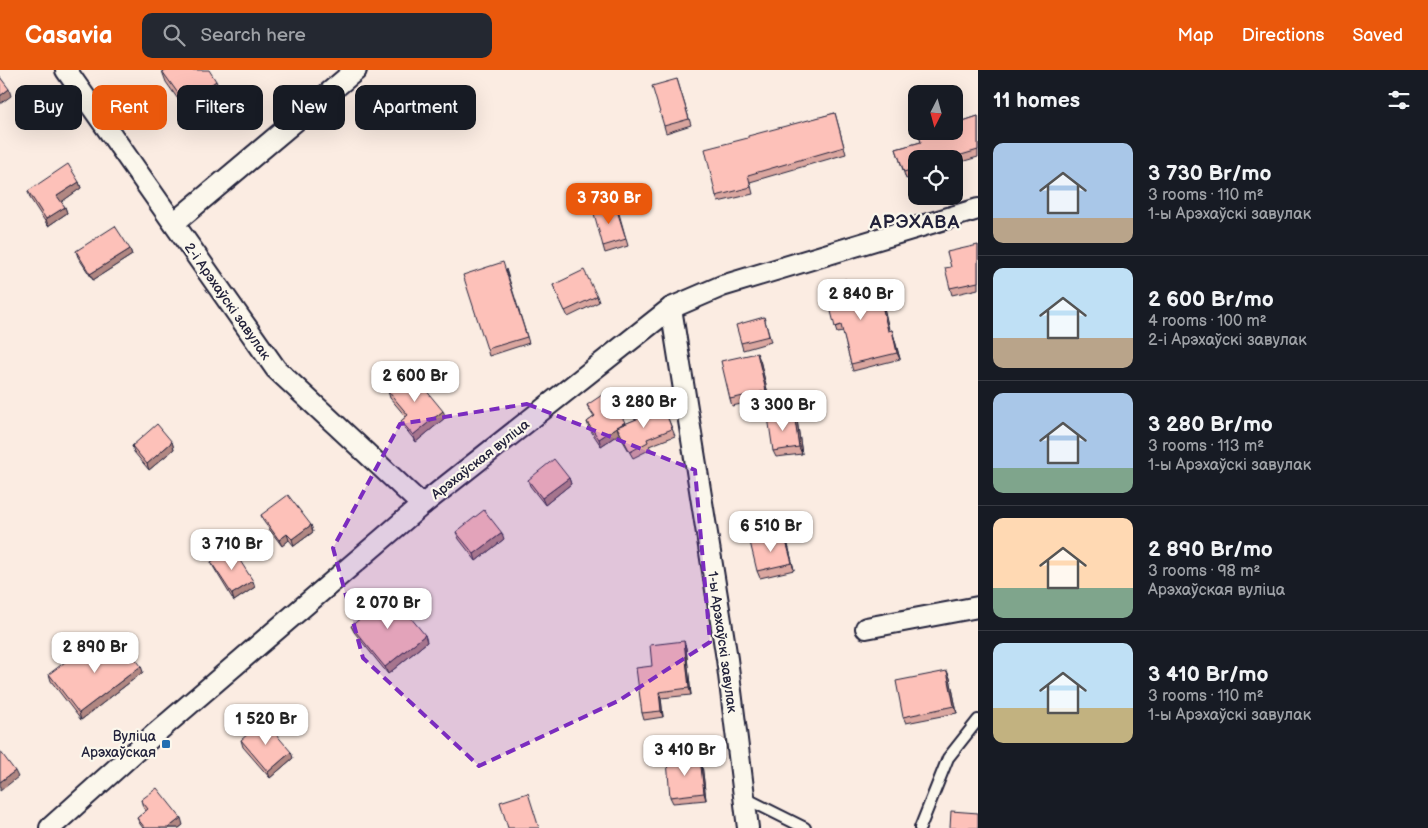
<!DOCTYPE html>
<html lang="en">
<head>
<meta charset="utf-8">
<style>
  body { margin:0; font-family:"Balsamiq Sans",sans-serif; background:#242831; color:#f1f3f6; height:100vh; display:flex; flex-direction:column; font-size:19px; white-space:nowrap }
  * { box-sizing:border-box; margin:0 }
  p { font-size:16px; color:#9ea1a6 }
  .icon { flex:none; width:28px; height:28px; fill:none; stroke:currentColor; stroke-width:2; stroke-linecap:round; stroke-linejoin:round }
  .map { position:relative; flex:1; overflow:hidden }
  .side { display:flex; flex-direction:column; background:#171b24; width:450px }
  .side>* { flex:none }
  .guide { position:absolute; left:15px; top:15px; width:475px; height:45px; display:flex; gap:10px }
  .needle { width:32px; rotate:186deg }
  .fabs { position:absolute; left:908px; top:15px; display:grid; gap:10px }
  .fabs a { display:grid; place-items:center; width:55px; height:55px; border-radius:10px; background:#171b24; box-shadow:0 5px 20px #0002; font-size:25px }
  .price { position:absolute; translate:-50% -42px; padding:0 11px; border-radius:10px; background:#fff; color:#222; font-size:16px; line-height:32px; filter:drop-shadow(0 1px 2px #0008) }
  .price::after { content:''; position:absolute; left:50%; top:30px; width:15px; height:11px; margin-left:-8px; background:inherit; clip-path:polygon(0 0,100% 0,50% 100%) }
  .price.active { background:#ea580c; color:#fff }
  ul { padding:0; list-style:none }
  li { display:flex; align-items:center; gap:15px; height:125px; padding:0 15px }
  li+li { border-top:1px solid #363941 }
  li span { display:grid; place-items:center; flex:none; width:140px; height:100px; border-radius:10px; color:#555 }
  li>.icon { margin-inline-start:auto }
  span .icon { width:60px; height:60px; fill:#fffc; stroke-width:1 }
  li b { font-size:21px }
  h2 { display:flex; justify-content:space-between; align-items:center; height:60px; padding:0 15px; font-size:21px }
  .tag { padding:0 18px; border-radius:10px; background:#171b24; box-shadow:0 5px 20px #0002; font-size:18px; line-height:45px }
  .tag.active { background:#ea580c; color:#fff }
  header { display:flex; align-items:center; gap:30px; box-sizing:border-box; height:70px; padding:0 25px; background:#ea580c; color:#fff }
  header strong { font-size:24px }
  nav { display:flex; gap:28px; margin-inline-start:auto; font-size:18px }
  .search { width:350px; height:45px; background:#242831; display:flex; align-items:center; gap:12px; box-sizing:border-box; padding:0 18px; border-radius:10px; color:#9ea1a6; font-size:19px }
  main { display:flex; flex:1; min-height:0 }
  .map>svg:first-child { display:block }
</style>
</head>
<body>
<header>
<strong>Casavia</strong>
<div class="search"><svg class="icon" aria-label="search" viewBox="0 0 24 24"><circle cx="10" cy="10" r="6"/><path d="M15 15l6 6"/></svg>Search here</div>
<nav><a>Map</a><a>Directions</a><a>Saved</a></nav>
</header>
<main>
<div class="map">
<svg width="978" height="758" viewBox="0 0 978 758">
  <rect width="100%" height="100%" fill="#fbece2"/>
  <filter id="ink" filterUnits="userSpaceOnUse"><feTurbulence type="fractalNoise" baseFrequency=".02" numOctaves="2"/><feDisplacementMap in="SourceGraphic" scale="10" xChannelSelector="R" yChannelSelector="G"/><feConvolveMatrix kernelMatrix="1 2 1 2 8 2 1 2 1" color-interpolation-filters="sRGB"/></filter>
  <g filter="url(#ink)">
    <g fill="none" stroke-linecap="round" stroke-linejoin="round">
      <g stroke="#22223b" stroke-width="14">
        <g id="service">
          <path d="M745 728 805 758"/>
          <path d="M920 758 948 688 978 650"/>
        </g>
      </g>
      <g stroke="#22223b" stroke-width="24">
        <g id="minor">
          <path d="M66 0 276 299 422 435"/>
          <path d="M174 153 356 0"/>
          <path d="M671 238 727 589 748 758"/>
          <path d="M866 558 978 537"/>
          <path d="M50 758 156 663 422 435 671 238 722 216 978 139"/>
        </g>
      </g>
      <use href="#service" stroke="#fbf7ec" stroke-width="10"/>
      <use href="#minor" stroke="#fbf7ec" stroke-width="20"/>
    </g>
    <g fill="#daa69f" stroke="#22223b">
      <path d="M162 1 221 22 189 45 166 12Z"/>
      <path d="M677 9 691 55 666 63 664 56Z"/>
      <path d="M835 43 846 84 750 112 753 124 718 132 716 126 748 68Z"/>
      <path d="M978 46V87L954 94V89H916V106L906 109 896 79 921 72 918 62 954 61V54Z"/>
      <path d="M79 112 81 118 61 132 65 137 67 143 48 156 30 128 28 121Z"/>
      <path d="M618 140 628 176 605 183 603 176Z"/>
      <path d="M978 175V219L952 225 950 218Z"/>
      <path d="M130 179 132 185 93 210 78 187 76 181Z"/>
      <path d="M506 199 529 273 489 286 487 279Z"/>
      <path d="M553 215 597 226 599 232 568 247Z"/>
      <path d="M848 216 849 220H880L889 261 892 260 900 289 853 301 851 294 843 262 837 263 835 257Z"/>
      <path d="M764 247 771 272 743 280 741 273Z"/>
      <path d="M760 290 769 328 732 336 730 329Z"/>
      <path d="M388 321 446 347 416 372 404 357 401 351 406 347 390 328Z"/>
      <path d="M587 335 625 352V354L664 338 675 366 649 376 651 379 633 388 619 364 601 376 589 358 587 352 594 347 590 341Z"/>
      <path d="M794 344 797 350 802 384 776 387 773 381Z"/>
      <path d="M172 372 174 379 149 400 134 382 132 376Z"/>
      <path d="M569 408 571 414 545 435 530 416 528 410Z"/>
      <path d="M261 445 311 455 313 462 294 476 289 470 282 476 264 452Z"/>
      <path d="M456 462 504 469 476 491 459 469Z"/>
      <path d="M787 471 794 500 760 508 757 501Z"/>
      <path d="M211 492 255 517 234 531 214 498Z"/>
      <path d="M351 556 425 565 427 572 388 604 354 562Z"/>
      <path d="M684 571 686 578 691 625 661 628 663 647 644 650 642 643 652 596Z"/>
      <path d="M85 593 143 602 81 650 51 611 49 604Z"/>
      <path d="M947 601 950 608 957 643 906 653 903 647Z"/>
      <path d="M241 670 293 688 270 708 243 677Z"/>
      <path d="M702 694 706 730 673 733 670 727Z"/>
      <path d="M141 730 183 755 179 758H143L140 754 137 748 146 741 143 737Z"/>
    </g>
    <g fill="#b18782" stroke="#22223b">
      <path d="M216 11 221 22 189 45 185 33Z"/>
      <path d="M9 19 11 26 0 34V26Z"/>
      <path d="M79 112 81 118 60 133 57 126Z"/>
      <path d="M65 137 67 143 48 156 46 149Z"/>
      <path d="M130 179 132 185 93 210 90 204Z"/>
      <path d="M877 214 880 220 891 268 888 261Z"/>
      <path d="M892 260 894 267 900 289 897 283Z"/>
      <path d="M757 283 760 290 769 328 766 321Z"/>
      <path d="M443 341 446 347 416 372 413 365Z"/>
      <path d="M794 344 797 350 802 384 799 377Z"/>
      <path d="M625 352 627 358 617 357 619 364 601 376 599 369Z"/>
      <path d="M172 372 174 379 149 400 147 394Z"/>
      <path d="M569 408 571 414 545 435 542 428Z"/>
      <path d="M311 455 313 462 294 476 292 469Z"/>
      <path d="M502 463 504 469 476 491 474 484Z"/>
      <path d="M287 464 289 470 282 476 279 470Z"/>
      <path d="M784 464 787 471 794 500 792 493Z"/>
      <path d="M253 511 255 517 234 531 232 524Z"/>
      <path d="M425 565 427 572 388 604 385 597Z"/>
      <path d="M684 571 686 578 691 625 689 618Z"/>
      <path d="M141 596 143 602 81 650 79 643Z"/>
      <path d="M947 601 950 608 957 643 954 636Z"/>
      <path d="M659 622 661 628 663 647 661 641Z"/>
      <path d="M291 682 293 688 270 708 268 702Z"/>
      <path d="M700 688 702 694 706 730 704 723Z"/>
      <path d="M15 701 18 707 0 721V712Z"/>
      <path d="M181 748 183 755 179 758H168Z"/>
    </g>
    <g fill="#fdc1b9" stroke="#22223b">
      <path d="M162 0H209L216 11 185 33 162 1Z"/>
      <path d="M0 7 9 19 0 26Z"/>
      <path d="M677 9 689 49 664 56 652 16Z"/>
      <path d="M835 43 844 77 748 105 751 117 716 126 705 79 748 68V66Z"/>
      <path d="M978 46V80L948 89H916V98L904 102 896 79 921 72 918 62 954 61V54Z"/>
      <path d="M68 94 79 112 57 126 65 137 46 149 28 121Z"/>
      <path d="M615 134 626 169 603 176 593 140Z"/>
      <path d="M115 156 130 179 90 204 76 181Z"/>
      <path d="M978 175V212L950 218 945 198 951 197 947 182Z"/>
      <path d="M503 192 527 267 487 279 463 205Z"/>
      <path d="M584 200 597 226 565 241 553 215Z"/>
      <path d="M846 209 848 220 877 214 888 261 892 260 897 283 851 294 841 255 835 257 824 214Z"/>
      <path d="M764 247 769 266 741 273 736 255Z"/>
      <path d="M757 283 766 321 730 329 721 291Z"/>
      <path d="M411 302 443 341 413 365 401 351 408 345 388 321Z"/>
      <path d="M605 323 625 352 599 369 587 352 595 346 587 335Z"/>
      <path d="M664 338 672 359 647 369 648 372 630 382 617 357Z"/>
      <path d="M794 344 799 377 773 381 768 347Z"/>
      <path d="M157 354 172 372 147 394 132 376Z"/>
      <path d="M554 389 569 408 542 428 528 410Z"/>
      <path d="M288 425 311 455 292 469 287 464 279 470 261 445Z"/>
      <path d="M484 440 502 463 474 484 456 462Z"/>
      <path d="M784 464 792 493 757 501 750 472Z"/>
      <path d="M232 478 253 511 232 524 211 492Z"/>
      <path d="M391 524 425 565 385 597 351 556Z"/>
      <path d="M119 567 141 596 79 643 49 604 77 583 85 593Z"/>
      <path d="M684 571 689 618 659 622 661 641 642 643 636 598 652 596 650 575Z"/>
      <path d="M947 601 954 636 903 647 896 611Z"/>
      <path d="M264 650 291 682 268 702 241 670Z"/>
      <path d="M0 681 15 701 0 712Z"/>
      <path d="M700 688 704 723 670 727 667 691Z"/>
      <path d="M157 718 181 748 168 758H145L137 748 148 739 141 730Z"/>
      <path d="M528 723 539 758H508L500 732Z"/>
      <path d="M951 741 978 743V758H950Z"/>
    </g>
  </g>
  <path fill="#7b2cbf" fill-opacity="0.2" stroke="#7b2cbf" stroke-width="4" stroke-dasharray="10 6" stroke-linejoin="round" d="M527 334 695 400 710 572 618 631 479 696 363 588 333 478 400 354Z"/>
  <rect fill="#1f6fb2" stroke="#fbf7ec" stroke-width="2" x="161" y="669" width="10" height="10" rx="2.5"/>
  <g text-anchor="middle" stroke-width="4.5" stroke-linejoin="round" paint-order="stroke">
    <g font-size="14" fill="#22223b" stroke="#fbf7ec">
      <text transform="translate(228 231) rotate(55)" y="5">2-і Арэхаўскі завулак</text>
      <text transform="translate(480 389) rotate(-38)" y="5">Арэхаўская вуліца</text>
      <text transform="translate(723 572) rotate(82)" y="5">1-ы Арэхаўскі завулак</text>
    </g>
    <g font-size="14" fill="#22223b" stroke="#fbf7ec" text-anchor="end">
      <text x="156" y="671">Вуліца<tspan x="156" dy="16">Арэхаўская</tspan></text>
    </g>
    <g font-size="19" font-weight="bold" letter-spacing="1" fill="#22223b" stroke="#fbf7ec">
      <text x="915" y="158">АРЭХАВА</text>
    </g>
  </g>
</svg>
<div class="fabs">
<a><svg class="needle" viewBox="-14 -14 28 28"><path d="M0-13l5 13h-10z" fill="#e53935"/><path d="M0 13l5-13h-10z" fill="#9ea1a6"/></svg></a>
<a><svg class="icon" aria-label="locate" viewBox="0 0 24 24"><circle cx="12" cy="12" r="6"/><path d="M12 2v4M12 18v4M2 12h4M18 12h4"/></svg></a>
</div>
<b class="price active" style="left:609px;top:155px">3 730 Br</b>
<b class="price" style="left:861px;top:251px">2 840 Br</b>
<b class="price" style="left:415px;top:333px">2 600 Br</b>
<b class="price" style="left:644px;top:359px">3 280 Br</b>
<b class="price" style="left:783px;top:362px">3 300 Br</b>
<b class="price" style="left:771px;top:483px">6 510 Br</b>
<b class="price" style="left:232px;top:501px">3 710 Br</b>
<b class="price" style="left:388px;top:560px">2 070 Br</b>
<b class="price" style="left:95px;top:604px">2 890 Br</b>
<b class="price" style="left:266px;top:676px">1 520 Br</b>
<b class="price" style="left:685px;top:707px">3 410 Br</b>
<div class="guide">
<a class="tag">Buy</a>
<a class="tag active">Rent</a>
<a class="tag">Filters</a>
<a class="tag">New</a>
<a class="tag">Apartment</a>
</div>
</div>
<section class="side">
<h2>11 homes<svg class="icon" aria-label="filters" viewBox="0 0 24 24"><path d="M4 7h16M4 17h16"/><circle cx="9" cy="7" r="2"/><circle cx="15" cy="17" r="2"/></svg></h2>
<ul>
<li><span style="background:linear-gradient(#a9c7e8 75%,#b9a48a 0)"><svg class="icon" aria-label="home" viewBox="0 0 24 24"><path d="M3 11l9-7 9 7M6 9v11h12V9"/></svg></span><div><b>3 730 Br/mo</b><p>3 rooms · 110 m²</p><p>1-ы Арэхаўскі завулак</p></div></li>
<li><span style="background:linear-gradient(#bfe0f5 70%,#b9a48a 0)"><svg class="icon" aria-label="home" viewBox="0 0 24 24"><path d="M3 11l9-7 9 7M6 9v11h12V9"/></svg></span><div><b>2 600 Br/mo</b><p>4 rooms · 100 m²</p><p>2-і Арэхаўскі завулак</p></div></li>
<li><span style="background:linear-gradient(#a9c7e8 75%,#7fa58c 0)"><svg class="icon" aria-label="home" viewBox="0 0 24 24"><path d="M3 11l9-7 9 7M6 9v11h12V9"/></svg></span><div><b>3 280 Br/mo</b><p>3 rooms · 113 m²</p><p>1-ы Арэхаўскі завулак</p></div></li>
<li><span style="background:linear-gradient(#ffd9b3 70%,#7fa58c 0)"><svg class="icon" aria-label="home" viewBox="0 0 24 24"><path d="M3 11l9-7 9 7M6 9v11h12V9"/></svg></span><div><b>2 890 Br/mo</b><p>3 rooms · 98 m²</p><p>Арэхаўская вуліца</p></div></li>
<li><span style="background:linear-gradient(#bfe0f5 65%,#c2b280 0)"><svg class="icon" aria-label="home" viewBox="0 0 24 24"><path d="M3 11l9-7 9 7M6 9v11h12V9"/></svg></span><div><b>3 410 Br/mo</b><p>3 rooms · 110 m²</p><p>1-ы Арэхаўскі завулак</p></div></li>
</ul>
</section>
</main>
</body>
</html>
